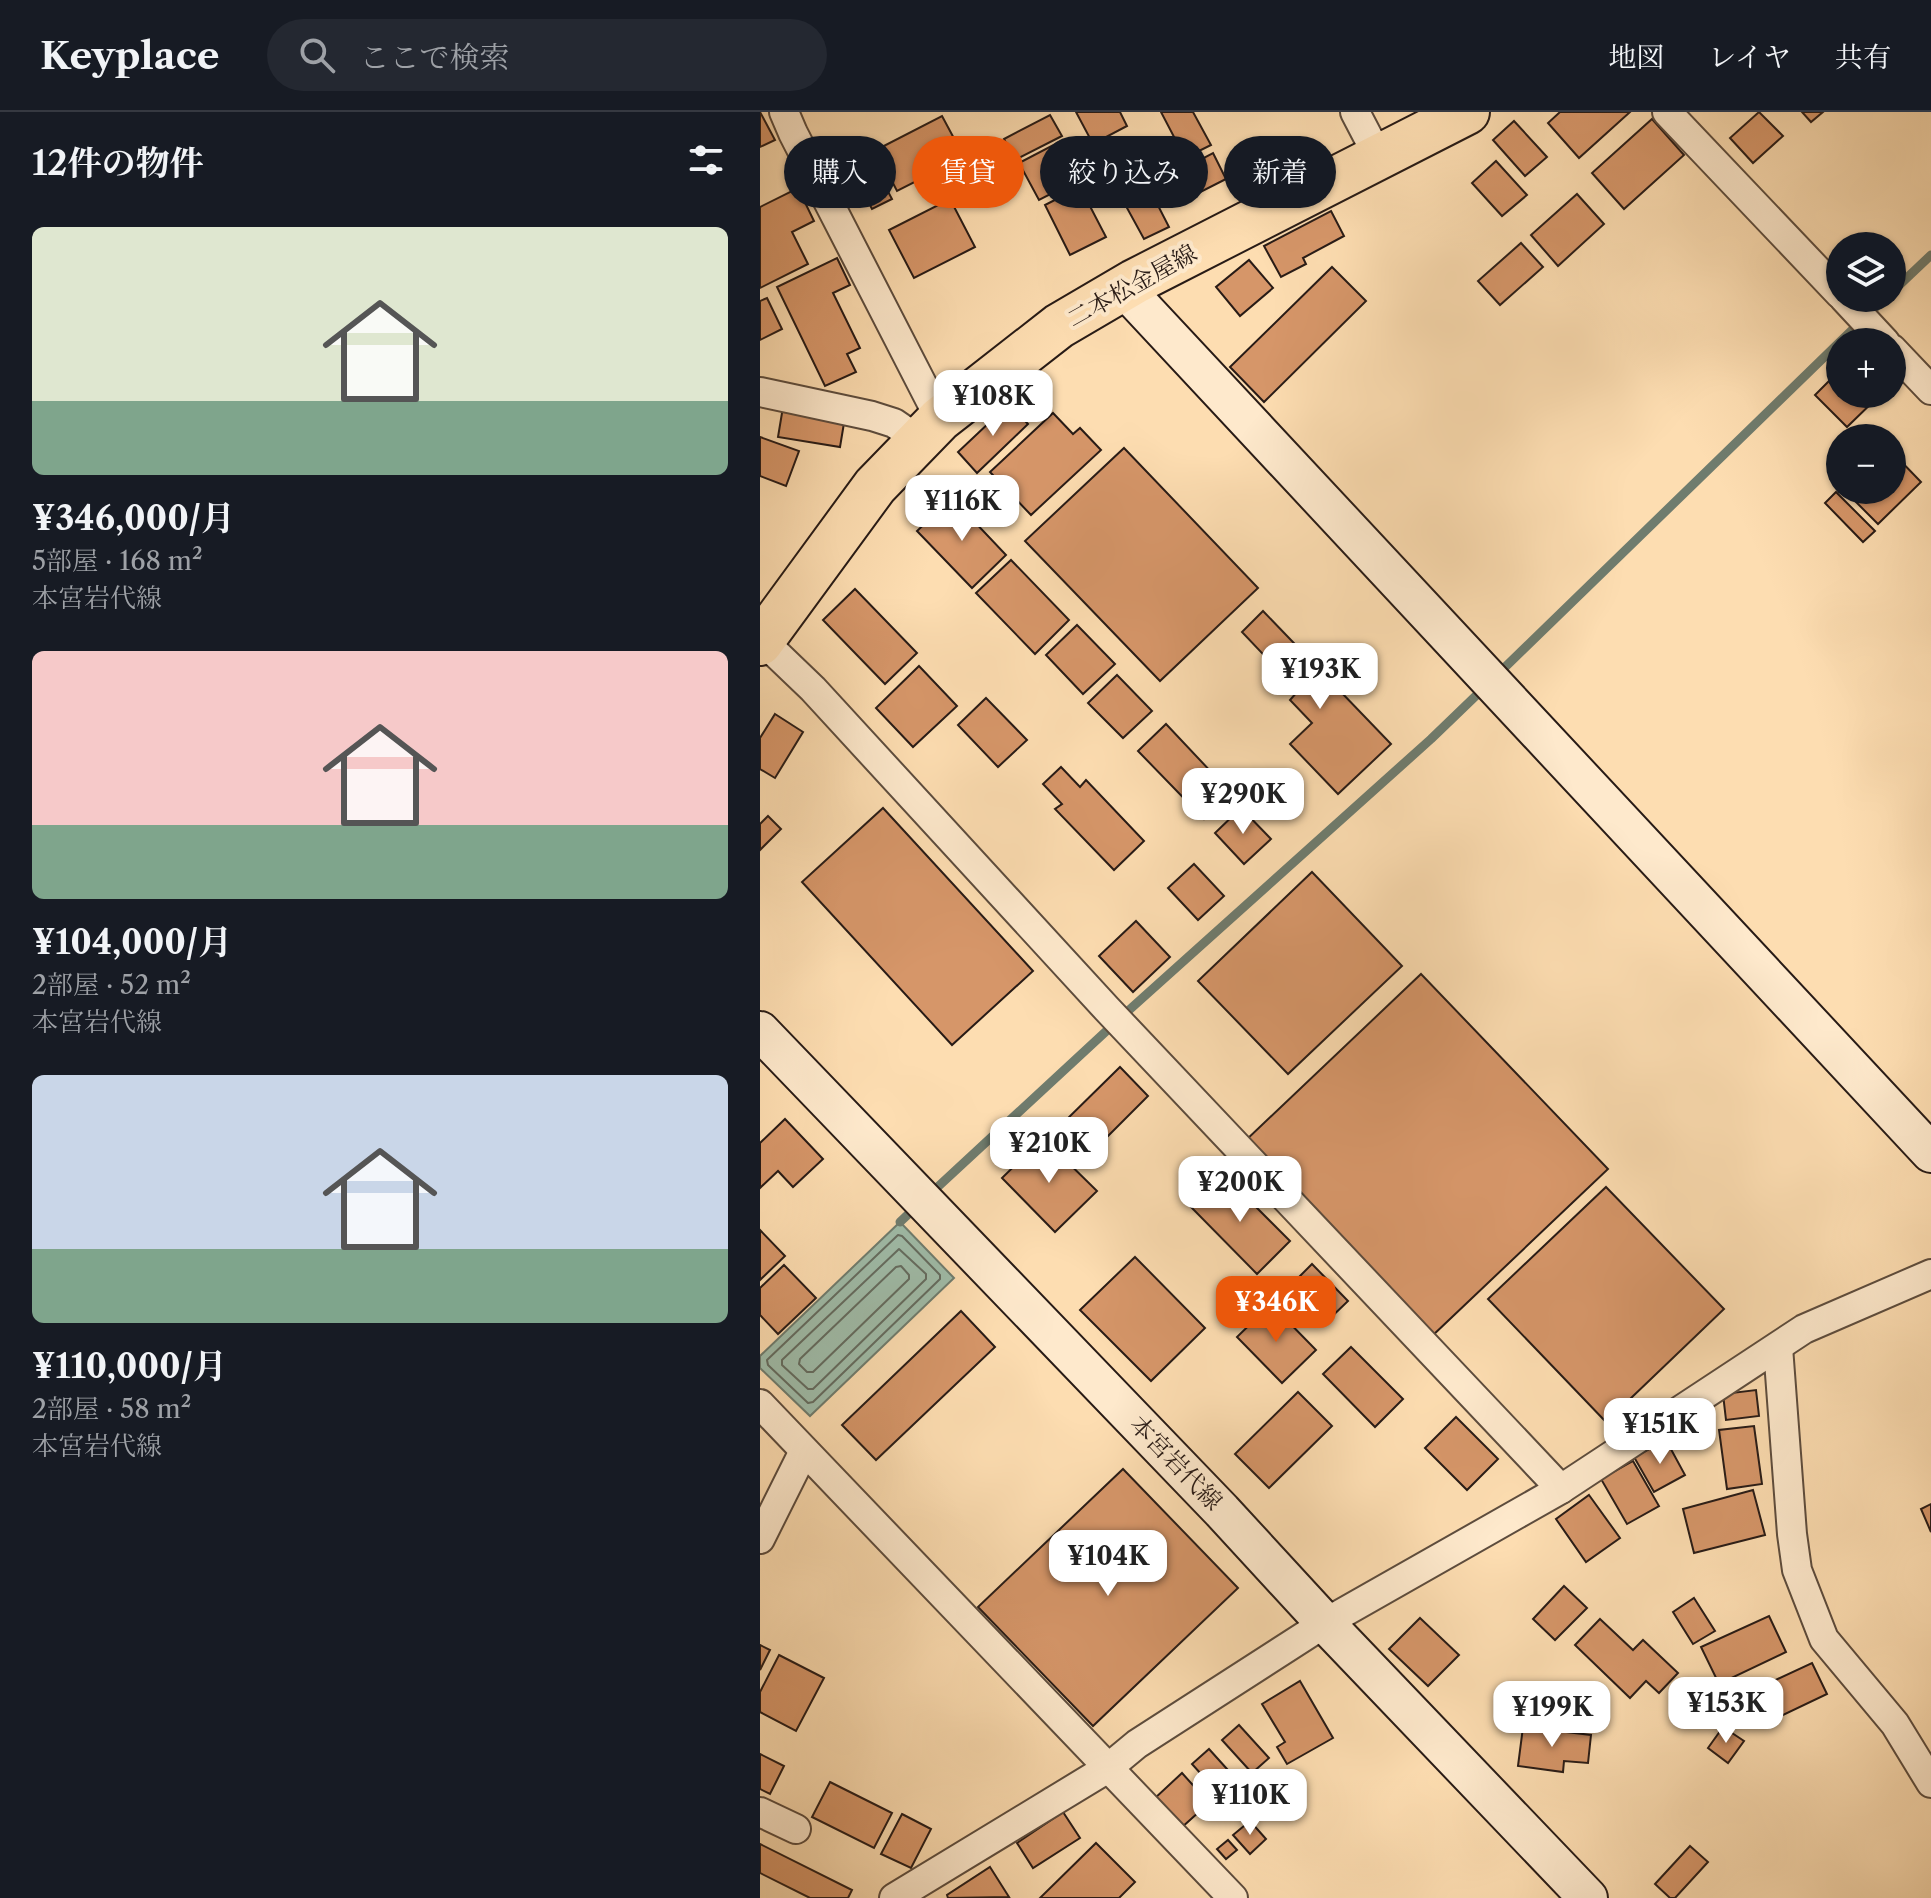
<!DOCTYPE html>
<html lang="ja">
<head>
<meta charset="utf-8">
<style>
  body { margin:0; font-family:"Libre Caslon Text","Noto Serif JP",serif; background:#242831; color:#f1f3f6; height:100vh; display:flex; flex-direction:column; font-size:30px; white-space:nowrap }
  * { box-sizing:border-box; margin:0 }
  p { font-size:26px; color:#9ea1a6 }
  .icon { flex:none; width:44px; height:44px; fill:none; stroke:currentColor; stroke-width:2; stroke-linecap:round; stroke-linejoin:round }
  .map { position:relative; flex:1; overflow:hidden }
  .drawer { display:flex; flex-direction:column; background:#171b24; width:760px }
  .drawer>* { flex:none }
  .top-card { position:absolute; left:24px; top:24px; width:760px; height:72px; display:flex; gap:16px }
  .tools { position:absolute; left:1066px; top:120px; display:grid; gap:16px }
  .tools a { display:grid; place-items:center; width:80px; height:80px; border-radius:50%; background:#171b24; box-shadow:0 2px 6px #0004; font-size:40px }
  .price { position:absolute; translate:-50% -68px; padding:0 18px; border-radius:16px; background:#fff; color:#222; font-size:26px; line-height:52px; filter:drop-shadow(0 2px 4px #0008) }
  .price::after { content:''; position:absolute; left:50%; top:48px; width:24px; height:18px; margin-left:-12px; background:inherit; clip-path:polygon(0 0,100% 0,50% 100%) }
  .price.active { background:#ea580c; color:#fff }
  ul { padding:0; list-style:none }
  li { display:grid; align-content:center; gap:16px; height:424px; padding:0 32px }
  li span { display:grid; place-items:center; height:248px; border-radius:12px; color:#555 }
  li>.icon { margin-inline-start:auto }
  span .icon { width:144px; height:144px; fill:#fffc; stroke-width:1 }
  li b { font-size:34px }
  h2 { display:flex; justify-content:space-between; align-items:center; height:96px; padding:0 32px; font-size:34px }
  .tag { padding:0 28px; border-radius:36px; background:#171b24; box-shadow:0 2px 6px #0004; font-size:28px; line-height:72px }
  .tag.active { background:#ea580c; color:#fff }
  header { display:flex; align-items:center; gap:48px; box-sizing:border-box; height:112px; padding:0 40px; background:#171b24; border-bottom:2px solid #363941 }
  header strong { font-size:38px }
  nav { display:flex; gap:44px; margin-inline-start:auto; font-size:28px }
  .search { width:560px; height:72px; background:#242831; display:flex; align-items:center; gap:20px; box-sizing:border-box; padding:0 28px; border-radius:44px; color:#9ea1a6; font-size:30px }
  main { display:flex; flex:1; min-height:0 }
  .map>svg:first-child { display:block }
</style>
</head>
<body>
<header>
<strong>Keyplace</strong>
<div class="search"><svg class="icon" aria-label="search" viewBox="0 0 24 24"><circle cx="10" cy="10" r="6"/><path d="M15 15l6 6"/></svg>ここで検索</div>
<nav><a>地図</a><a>レイヤ</a><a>共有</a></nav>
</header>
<main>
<section class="drawer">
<h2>12件の物件<svg class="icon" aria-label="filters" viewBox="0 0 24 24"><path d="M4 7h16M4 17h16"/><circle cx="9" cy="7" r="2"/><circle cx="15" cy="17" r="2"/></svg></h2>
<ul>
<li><span style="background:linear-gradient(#dfe7d0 70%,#7fa58c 0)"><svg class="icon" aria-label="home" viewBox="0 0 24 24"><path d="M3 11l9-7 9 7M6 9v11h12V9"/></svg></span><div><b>¥346,000/月</b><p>5部屋 · 168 m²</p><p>本宮岩代線</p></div></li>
<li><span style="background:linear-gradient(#f6c9c9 70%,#7fa58c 0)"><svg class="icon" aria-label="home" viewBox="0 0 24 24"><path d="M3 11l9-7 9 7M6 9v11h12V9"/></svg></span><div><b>¥104,000/月</b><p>2部屋 · 52 m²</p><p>本宮岩代線</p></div></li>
<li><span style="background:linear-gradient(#c9d6e8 70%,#7fa58c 0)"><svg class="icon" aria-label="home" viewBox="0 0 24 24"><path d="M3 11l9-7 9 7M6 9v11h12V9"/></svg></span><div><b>¥110,000/月</b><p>2部屋 · 58 m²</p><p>本宮岩代線</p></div></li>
</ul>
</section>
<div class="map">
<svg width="1171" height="1786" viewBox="0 0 1171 1786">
  <rect width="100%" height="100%" fill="#fdddb1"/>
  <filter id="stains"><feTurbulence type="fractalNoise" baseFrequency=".0025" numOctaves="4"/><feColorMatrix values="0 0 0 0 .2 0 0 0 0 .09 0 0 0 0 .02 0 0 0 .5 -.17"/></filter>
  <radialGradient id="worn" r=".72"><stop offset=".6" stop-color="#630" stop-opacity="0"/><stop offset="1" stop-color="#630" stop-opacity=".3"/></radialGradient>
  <path fill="#9fbca9" stroke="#6f7c6e" stroke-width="2" d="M140 1110 194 1166 50 1304 0 1256V1244Z"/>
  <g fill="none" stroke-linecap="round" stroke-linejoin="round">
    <g stroke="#646c60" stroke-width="2">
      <path d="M138 1123 142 1124 180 1163V1167L53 1290 48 1291 8 1253 7 1248Z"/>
      <path d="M139 1137 166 1162V1167L53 1277H48L22 1253V1248Z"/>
      <path d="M141 1154 149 1163V1167L53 1260H47L39 1252 40 1247 136 1155Z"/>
    </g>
    <g stroke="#6f7c6e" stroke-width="9">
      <path d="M1132 180 1171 143"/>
      <path d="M738 562 1125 186"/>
      <path d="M169 1083 368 899 671 627 725 575"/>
      <path d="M140 1110 158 1093"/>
    </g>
  </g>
  <g fill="#d69669" stroke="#281b16" stroke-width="2">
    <path d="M0 0 15 28 0 35Z"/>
    <path d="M316 0H360L367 14 333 32Z"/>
    <path d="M401 0H433L451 33 425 46Z"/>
    <path d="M800 0H870L819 46 788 11Z"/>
    <path d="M999 0 1023 24 993 51 970 26Z"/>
    <path d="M1042 0H1063L1051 10Z"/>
    <path d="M290 3 302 24 255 48 244 27Z"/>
    <path d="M182 4 204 45 137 79 116 38Z"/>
    <path d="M892 7 924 43 864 97 832 61Z"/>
    <path d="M754 9 787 45 765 64 733 28Z"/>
    <path d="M301 29 320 67 279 88 259 51Z"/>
    <path d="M107 40 132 87 112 97 87 50Z"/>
    <path d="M453 41 466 67 413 94 400 69Z"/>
    <path d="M736 49 767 83 742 104 712 71Z"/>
    <path d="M387 72 409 115 384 127 361 85Z"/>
    <path d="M320 75 346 125 310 143 285 93Z"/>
    <path d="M38 76 54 109 32 120 48 152 0 176V95Z"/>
    <path d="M817 82 844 112 798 154 771 123Z"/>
    <path d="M190 87 215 135 154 166 129 118Z"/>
    <path d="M571 99 584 124 543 146 546 152 521 165 504 134Z"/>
    <path d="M761 131 783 155 740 193 718 169Z"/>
    <path d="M77 146 90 173 73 181 100 236 87 242 96 260 65 274 17 175Z"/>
    <path d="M489 148 513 176 480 204 456 175Z"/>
    <path d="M572 155 606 189 504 290 470 255Z"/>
    <path d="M7 186 22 217 0 228V189Z"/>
    <path d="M1080 258V282H1121L1087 315 1055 283Z"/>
    <path d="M249 292 268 312 217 361 198 340Z"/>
    <path d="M23 295 85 305 80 335 18 325Z"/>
    <path d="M293 301 313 322 320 316 341 338 271 403 230 360Z"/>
    <path d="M0 325 39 339 26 374 0 364Z"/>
    <path d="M364 336 498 476 400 569 265 429Z"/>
    <path d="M1132 340 1161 370 1118 412 1084 378H1132Z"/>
    <path d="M1076 380 1115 419 1103 430 1065 391Z"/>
    <path d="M192 386 246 443 212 476 157 419Z"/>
    <path d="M251 448 309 508 275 542 216 481Z"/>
    <path d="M95 477 157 541 125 572 63 508Z"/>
    <path d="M503 499 631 632 578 682 530 632 552 611 530 588 538 579 482 520Z"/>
    <path d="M317 513 355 552 323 582 286 543Z"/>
    <path d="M159 554 197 594 153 635 116 596Z"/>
    <path d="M357 563 392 599 363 626 328 591Z"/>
    <path d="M226 586 267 628 238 655 198 613Z"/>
    <path d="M15 602 43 620 15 666 0 657V626Z"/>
    <path d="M406 612 471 681 444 707 378 639Z"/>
    <path d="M301 655 320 675 326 668 384 729 354 758 295 697 302 692 283 672Z"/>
    <path d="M123 696 273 859 192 933 42 770Z"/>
    <path d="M481 696 511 727 484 752 455 721Z"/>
    <path d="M8 704 21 717 0 738V712Z"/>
    <path d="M434 752 464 784 438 808 408 776Z"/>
    <path d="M552 760 642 854 528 962 438 869Z"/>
    <path d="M376 809 410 845 373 880 339 844Z"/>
    <path d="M661 862 848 1057 671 1225 484 1030Z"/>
    <path d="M360 955 388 984 330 1042 301 1013Z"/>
    <path d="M25 1007 63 1047 33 1075 18 1059 0 1076V1031Z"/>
    <path d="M283 1026 337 1079 295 1120 242 1066Z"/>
    <path d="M463 1062 530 1129 497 1162 430 1094Z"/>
    <path d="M846 1075 964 1197 846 1310 728 1187Z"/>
    <path d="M0 1118 25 1144 0 1168Z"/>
    <path d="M375 1145 445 1216 391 1269 320 1198Z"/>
    <path d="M552 1152 588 1189 563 1213 528 1176Z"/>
    <path d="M24 1153 56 1186 18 1222 0 1203V1176Z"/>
    <path d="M511 1192 556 1238 522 1271 477 1225Z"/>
    <path d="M201 1199 235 1235 116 1348 82 1313Z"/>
    <path d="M591 1235 643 1287 615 1315 563 1262Z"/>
    <path d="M996 1278 999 1304 966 1308 963 1282Z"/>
    <path d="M538 1280 572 1314 509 1376 475 1342Z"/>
    <path d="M696 1305 738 1347 707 1378 665 1336Z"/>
    <path d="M994 1314 1002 1372 967 1377 959 1318Z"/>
    <path d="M906 1328 925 1363 894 1380 874 1345Z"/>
    <path d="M873 1349 899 1394 867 1412 841 1367Z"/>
    <path d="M363 1357 478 1476 333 1614 218 1495Z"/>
    <path d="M993 1378 1005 1423 934 1441 923 1397Z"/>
    <path d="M829 1383 860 1426 826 1450 796 1407Z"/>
    <path d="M1171 1392V1420L1161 1397Z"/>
    <path d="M804 1474 827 1496 795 1528 773 1507Z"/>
    <path d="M934 1486 955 1519 933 1532 913 1500Z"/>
    <path d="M1009 1504 1026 1540 959 1572 941 1535Z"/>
    <path d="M660 1506 699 1543 668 1574 629 1537Z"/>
    <path d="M840 1507 873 1538 883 1528 918 1561 899 1581 886 1569 870 1586 815 1533Z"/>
    <path d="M0 1533 10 1538 0 1558Z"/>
    <path d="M19 1543 64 1566 36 1619 0 1600V1580Z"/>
    <path d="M1052 1551 1067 1582 1021 1604 1005 1573Z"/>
    <path d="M540 1569 573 1626 527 1652 517 1635 525 1630 502 1592Z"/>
    <path d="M479 1613 509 1646 492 1661 462 1628Z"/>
    <path d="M763 1615 831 1623 828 1651 804 1649 803 1660 758 1654Z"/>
    <path d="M963 1615 984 1629 968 1651 948 1636Z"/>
    <path d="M449 1637 476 1667 459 1682 432 1652Z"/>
    <path d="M0 1642 24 1654 10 1682 0 1677Z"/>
    <path d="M422 1661 449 1691 421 1716 394 1687Z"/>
    <path d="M70 1670 132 1701 114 1736 52 1705Z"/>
    <path d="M303 1700 320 1726 273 1756 257 1731Z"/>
    <path d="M142 1702 171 1717 151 1756 121 1742Z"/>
    <path d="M490 1709 506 1727 490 1742 473 1723Z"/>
    <path d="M468 1728 477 1738 466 1747 457 1737Z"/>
    <path d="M336 1731 375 1770 359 1786H280Z"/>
    <path d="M0 1732 92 1778 88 1786H50L0 1761Z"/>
    <path d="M930 1734 948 1750 915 1786H910L895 1772Z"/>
    <path d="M230 1755 249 1785 188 1786 187 1783Z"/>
  </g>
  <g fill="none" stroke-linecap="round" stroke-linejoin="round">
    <g stroke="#5d4c3d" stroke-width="32">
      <g id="street">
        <path d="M24 0 33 21 180 307"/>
        <path d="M595 0 619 46"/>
        <path d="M907 0 1080 182"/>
        <path d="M1084 186 1125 230"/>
        <path d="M1132 237 1171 278"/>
        <path d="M0 280 112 304 134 311 150 322 157 330"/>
        <path d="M2 528 53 577 347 897 801 1377"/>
        <path d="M1018 1235 1032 1422 1037 1458 1064 1527 1135 1612 1171 1671"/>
        <path d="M0 1292 473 1786"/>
        <path d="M0 1427 44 1339"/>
        <path d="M0 1700 36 1717"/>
        <path d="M134 1786 348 1656 377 1632 565 1511 801 1377 1044 1217 1171 1162"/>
      </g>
    </g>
    <g stroke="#281b16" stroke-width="42">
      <g id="secondary">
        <path d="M364 176 1171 1041"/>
        <path d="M0 919 462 1399 565 1511 828 1786"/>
      </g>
    </g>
    <g stroke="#281b16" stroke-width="48">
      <path id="primary" d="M0 531 115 374 180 307 299 214 374 170 707 0"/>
    </g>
    <use href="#street" stroke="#fee9cc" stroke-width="28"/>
    <use href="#secondary" stroke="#fee9cc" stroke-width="38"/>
    <use href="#primary" stroke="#fdddb1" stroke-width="44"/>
  </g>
  <g text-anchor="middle" stroke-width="8" stroke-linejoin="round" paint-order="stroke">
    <g font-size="24" fill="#281b16" stroke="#fee9cc">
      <text transform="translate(372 174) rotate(-29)" y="8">二本松金屋線</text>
      <text transform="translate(416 1351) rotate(46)" y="8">本宮岩代線</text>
    </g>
  </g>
  <rect width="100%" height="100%" filter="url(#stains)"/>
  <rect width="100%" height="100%" fill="url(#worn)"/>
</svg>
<div class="tools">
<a><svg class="icon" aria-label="layers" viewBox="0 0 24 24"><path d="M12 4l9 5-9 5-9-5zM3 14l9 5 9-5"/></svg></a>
<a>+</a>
<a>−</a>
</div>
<b class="price" style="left:233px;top:326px">¥108K</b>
<b class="price" style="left:202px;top:431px">¥116K</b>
<b class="price" style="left:560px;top:599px">¥193K</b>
<b class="price" style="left:483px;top:724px">¥290K</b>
<b class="price" style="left:289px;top:1073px">¥210K</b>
<b class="price" style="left:480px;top:1112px">¥200K</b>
<b class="price active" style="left:516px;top:1232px">¥346K</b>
<b class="price" style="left:900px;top:1354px">¥151K</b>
<b class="price" style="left:348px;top:1486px">¥104K</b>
<b class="price" style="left:966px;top:1633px">¥153K</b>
<b class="price" style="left:792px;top:1637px">¥199K</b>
<b class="price" style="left:490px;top:1725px">¥110K</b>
<div class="top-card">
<a class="tag">購入</a>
<a class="tag active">賃貸</a>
<a class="tag">絞り込み</a>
<a class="tag">新着</a>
</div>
</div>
</main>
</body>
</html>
